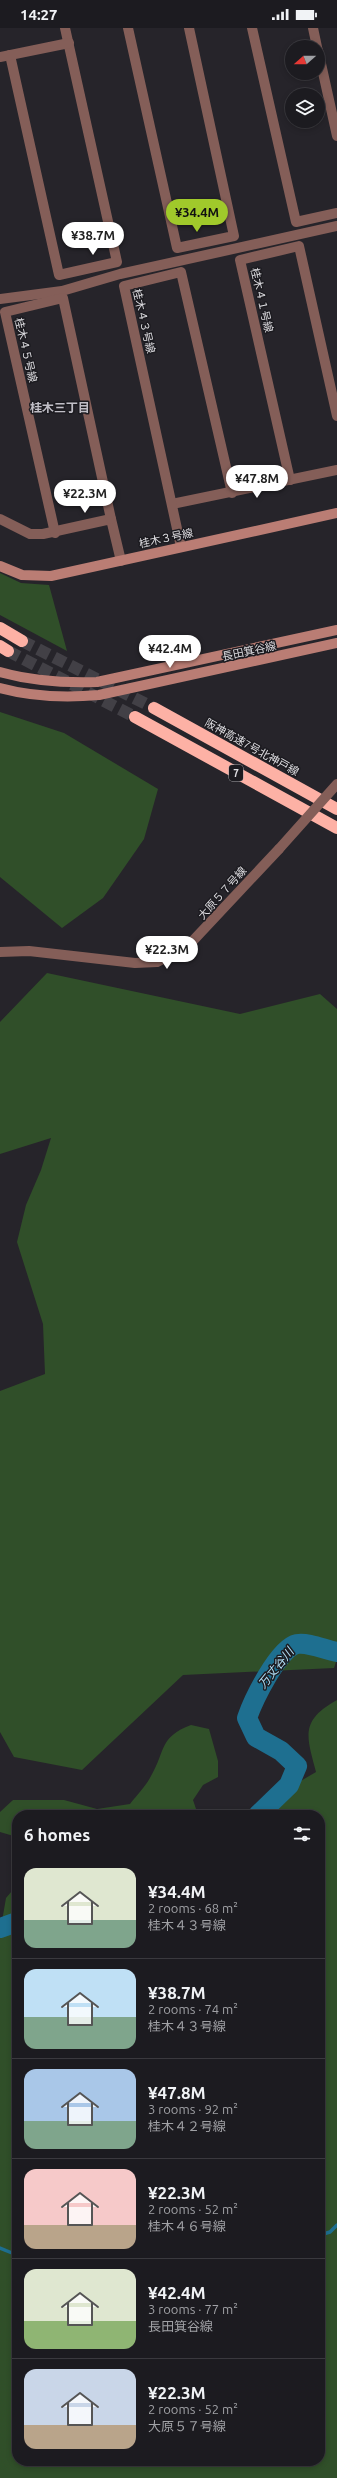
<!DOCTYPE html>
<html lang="en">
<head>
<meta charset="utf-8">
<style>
  body { margin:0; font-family:Ubuntu,"Noto Sans JP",sans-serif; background:#29282d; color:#f1f3f6; height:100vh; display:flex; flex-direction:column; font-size:15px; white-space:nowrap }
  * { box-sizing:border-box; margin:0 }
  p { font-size:13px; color:#a0a1a5 }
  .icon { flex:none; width:22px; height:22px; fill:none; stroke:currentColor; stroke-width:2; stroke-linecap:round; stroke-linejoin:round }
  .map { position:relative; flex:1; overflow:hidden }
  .side { position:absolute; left:12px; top:1782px; width:313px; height:656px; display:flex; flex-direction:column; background:#1c1b20; border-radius:16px; box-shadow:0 2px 6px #0003,0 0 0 1px #3a393e }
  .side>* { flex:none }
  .needle { width:26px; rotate:249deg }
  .controls { position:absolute; left:285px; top:12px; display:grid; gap:8px }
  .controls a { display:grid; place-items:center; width:40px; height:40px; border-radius:50%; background:#1c1b20; box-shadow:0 2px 6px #0003,0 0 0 1px #3a393e; font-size:20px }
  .price { position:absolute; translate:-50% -34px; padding:0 9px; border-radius:14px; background:#fff; color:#222; font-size:13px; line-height:26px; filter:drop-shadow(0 1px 2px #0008) }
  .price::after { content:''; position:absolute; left:50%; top:24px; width:12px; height:9px; margin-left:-6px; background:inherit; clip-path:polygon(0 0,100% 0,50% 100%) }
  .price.on { background:#a0c92b; color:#111 }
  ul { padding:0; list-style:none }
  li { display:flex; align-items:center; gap:12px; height:100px; padding:0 12px }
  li+li { border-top:1px solid #3a393e }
  li span { display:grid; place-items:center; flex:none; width:112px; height:80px; border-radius:12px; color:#555 }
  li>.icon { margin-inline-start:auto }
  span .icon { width:48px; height:48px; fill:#fffc; stroke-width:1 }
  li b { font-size:17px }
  h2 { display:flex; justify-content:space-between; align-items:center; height:48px; padding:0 12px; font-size:17px }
  .status { display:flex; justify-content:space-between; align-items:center; height:28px; padding:0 20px; background:#1c1b20; direction:ltr }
  .status svg { height:11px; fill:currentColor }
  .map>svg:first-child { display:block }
</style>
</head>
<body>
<div class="status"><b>14:27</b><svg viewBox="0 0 49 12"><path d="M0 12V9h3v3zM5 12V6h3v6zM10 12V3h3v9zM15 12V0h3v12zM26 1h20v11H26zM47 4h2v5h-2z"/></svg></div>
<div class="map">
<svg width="337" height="2450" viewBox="0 0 337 2450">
  <rect width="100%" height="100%" fill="#26242a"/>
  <g fill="#304f29">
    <path d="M0 545 21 555 49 557 67 623 0 587Z"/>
    <path d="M0 684 64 705 158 761 144 811 103 870 62 900 0 849Z"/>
    <path d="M47 945 240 986 320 966 337 981V1631L334 1640 183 1647 82 1742 14 1729 0 1704V1363L45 1346 43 1296 17 1214 26 1177 41 1142 51 1110 0 1126V994Z"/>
    <path d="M337 1672V2450H0V1905L6 1870 17 1857V2433H320V1787H264L287 1761 316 1744C307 1709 299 1693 337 1672Z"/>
    <path d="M191 1697 209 1701 218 1733V1749L203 1757 193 1772 198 1787H17V1809L0 1804V1784L13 1772H64L97 1781 130 1776C137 1767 146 1758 151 1748 166 1722 159 1709 191 1697Z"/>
  </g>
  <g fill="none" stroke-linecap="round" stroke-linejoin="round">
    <g stroke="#1e6f90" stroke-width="3.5">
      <path d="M320 2207 330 2204 337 2197"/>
      <path d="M0 2220 17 2227"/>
    </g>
    <g stroke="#1e6f90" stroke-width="20">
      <path d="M258 1787 289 1757 297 1738 281 1723 256 1709 247 1690C253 1673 278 1620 297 1616 308 1614 326 1622 337 1624"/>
      <path d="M0 1900 17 1894"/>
    </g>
    <g stroke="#424046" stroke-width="12" stroke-dasharray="12 6" stroke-linecap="butt">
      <path d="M22 613 154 680"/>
      <path d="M8 623 135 689"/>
    </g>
    <g stroke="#845e58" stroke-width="10">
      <path d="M128 0 177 220 234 208 189 0"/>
      <path d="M252 0 296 194 337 185"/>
      <path d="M313 0 317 19"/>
      <path d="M318 22 337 108"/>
      <path d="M10 27 59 247 117 234 65 0"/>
      <path d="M0 29 69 15"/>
      <path d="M0 271 62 263 120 246 337 198"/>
      <path d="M290 452 240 232 299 218 337 388"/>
      <path d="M172 476 337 442"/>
      <path d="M0 491 30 506H43L111 491 121 533"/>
      <path d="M55 505 5 284 63 270 111 491"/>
      <path d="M181 519 124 258 181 244 232 465"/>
      <path d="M0 924 29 923 135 935 157 934 188 918 279 821"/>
    </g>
    <g stroke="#ba7d74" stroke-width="10">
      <path d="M0 538 22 547 51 548 337 485"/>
      <path d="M0 644C32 653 63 655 97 654L337 602"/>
      <path d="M0 660C33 669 65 670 99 667L337 615"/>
    </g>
    <g stroke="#fdb1a5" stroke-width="12">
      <path d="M0 600 22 613"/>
      <path d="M0 618 8 623"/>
      <path d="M154 680 337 781"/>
      <path d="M135 689 337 800"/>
    </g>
    <path stroke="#845e58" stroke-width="10" d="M279 821 337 756"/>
  </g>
  <g text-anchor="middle" stroke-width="3" stroke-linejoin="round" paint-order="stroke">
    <rect fill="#1c1b20" stroke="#a4a4a8" stroke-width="1" x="229" y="737" width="14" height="16" rx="3"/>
    <g font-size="10" font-weight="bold" fill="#dfdee2">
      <text x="236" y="749">7</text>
    </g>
    <g font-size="11" fill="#dfdee2" stroke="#1c1b20">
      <text transform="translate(262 272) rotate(77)" y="4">桂木４１号線</text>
      <text transform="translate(144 293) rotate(77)" y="4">桂木４３号線</text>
      <text transform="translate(26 322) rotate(77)" y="4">桂木４５号線</text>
      <text transform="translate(166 510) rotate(-12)" y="4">桂木３号線</text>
      <text transform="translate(249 623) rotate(-12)" y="4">長田箕谷線</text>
      <text transform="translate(252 719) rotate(29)" y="4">阪神高速7号北神戸線</text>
      <text transform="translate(222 865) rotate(-48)" y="4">大原５７号線</text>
    </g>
    <g font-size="12" font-weight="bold" fill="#c0bec6" stroke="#1c1b20">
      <text x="60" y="384">桂木三丁目</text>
    </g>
    <g font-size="12" font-style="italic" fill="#b3e1f8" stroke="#1c1b20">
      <text transform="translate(276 1640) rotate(-51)" y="4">万丈谷川</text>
    </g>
  </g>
</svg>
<div class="controls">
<a><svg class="needle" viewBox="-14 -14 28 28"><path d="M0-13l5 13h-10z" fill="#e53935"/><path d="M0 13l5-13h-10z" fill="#a0a1a5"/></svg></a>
<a><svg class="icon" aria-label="layers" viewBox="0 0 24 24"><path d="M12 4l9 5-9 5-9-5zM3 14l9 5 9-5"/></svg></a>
</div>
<b class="price on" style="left:197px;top:205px">¥34.4M</b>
<b class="price" style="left:93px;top:228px">¥38.7M</b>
<b class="price" style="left:257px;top:471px">¥47.8M</b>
<b class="price" style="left:85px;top:486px">¥22.3M</b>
<b class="price" style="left:170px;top:641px">¥42.4M</b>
<b class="price" style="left:167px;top:942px">¥22.3M</b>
<section class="side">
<h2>6 homes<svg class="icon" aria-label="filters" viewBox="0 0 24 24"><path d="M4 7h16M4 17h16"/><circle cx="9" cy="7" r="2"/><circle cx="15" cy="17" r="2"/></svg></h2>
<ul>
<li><span style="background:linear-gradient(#dfe7d0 65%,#7fa58c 0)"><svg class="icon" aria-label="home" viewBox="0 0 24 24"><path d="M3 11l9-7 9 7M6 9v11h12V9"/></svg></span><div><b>¥34.4M</b><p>2 rooms · 68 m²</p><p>桂木４３号線</p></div></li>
<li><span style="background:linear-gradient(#bfe0f5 60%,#7fa58c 0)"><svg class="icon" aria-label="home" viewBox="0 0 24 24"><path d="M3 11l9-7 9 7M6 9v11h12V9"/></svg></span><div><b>¥38.7M</b><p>2 rooms · 74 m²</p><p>桂木４３号線</p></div></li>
<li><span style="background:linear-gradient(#a9c7e8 65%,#7fa58c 0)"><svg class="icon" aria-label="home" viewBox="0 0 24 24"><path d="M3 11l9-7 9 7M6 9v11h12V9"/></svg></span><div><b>¥47.8M</b><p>3 rooms · 92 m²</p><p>桂木４２号線</p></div></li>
<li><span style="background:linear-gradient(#f6c9c9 70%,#b9a48a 0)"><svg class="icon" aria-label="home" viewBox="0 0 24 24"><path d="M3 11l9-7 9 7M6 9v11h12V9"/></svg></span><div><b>¥22.3M</b><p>2 rooms · 52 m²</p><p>桂木４６号線</p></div></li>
<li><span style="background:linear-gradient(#dfe7d0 65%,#8fb573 0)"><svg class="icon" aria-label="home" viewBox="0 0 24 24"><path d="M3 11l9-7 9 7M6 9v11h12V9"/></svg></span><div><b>¥42.4M</b><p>3 rooms · 77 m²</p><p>長田箕谷線</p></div></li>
<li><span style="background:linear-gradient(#c9d6e8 70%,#b9a48a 0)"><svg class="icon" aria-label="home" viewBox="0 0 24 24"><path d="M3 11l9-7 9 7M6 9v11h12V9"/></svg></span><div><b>¥22.3M</b><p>2 rooms · 52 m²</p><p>大原５７号線</p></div></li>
</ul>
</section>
</div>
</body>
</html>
